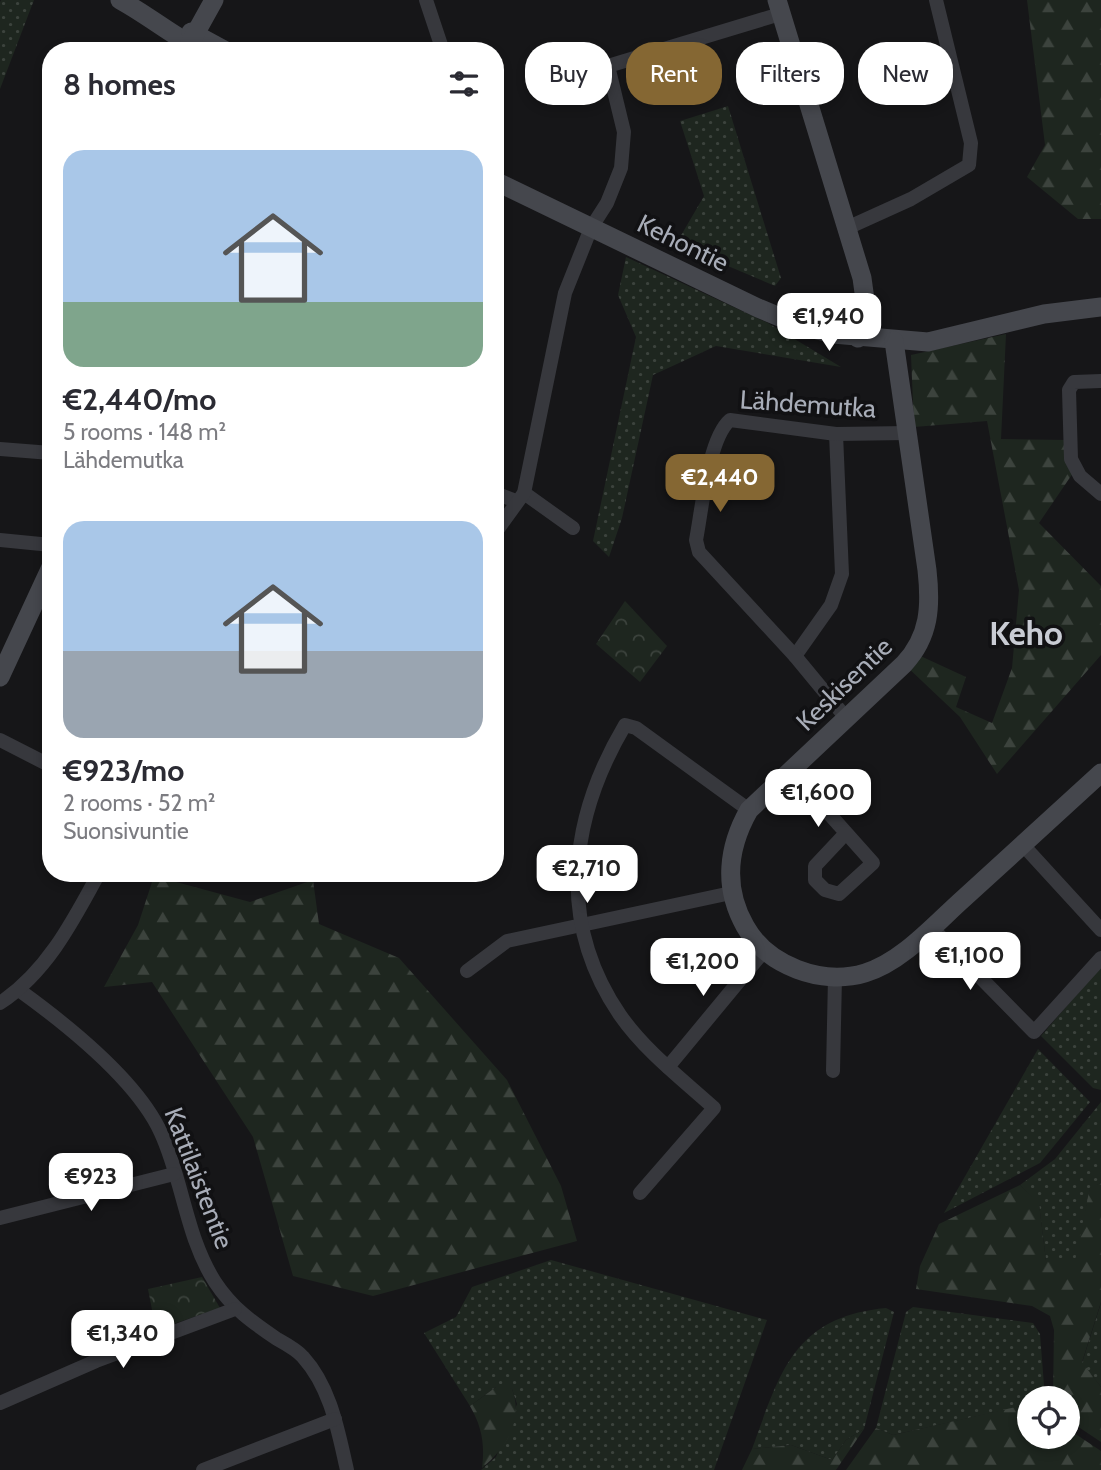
<!DOCTYPE html>
<html lang="en">
<head>
<meta charset="utf-8">
<style>
  body { margin:0; font-family:Cabin,sans-serif; background:#f2f2f3; color:#2b2b33; height:100vh; display:flex; flex-direction:column; font-size:26px; white-space:nowrap }
  * { box-sizing:border-box; margin:0 }
  p { font-size:23px; color:#7c7c81 }
  .icon { flex:none; width:38px; height:38px; fill:none; stroke:currentColor; stroke-width:2; stroke-linecap:round; stroke-linejoin:round }
  .map { position:relative; flex:1; overflow:hidden }
  .sheet { position:absolute; left:42px; top:42px; width:462px; height:840px; display:flex; flex-direction:column; background:#fff; border-radius:28px; box-shadow:0 4px 10px #0003 }
  .sheet>* { flex:none }
  .top-card { position:absolute; left:525px; top:42px; width:471px; height:63px; display:flex; gap:14px }
  .buttons { position:absolute; left:1017px; top:1386px; display:grid; gap:14px }
  .buttons a { display:grid; place-items:center; width:63px; height:63px; border-radius:50%; background:#fff; box-shadow:0 4px 10px #0003; font-size:35px }
  .price { position:absolute; translate:-50% -60px; padding:0 16px; border-radius:14px; background:#fff; color:#222; font-size:23px; line-height:46px; filter:drop-shadow(0 2px 4px #0008) }
  .price::after { content:''; position:absolute; left:50%; top:42px; width:21px; height:16px; margin-left:-10px; background:inherit; clip-path:polygon(0 0,100% 0,50% 100%) }
  .price.on { background:#856733; color:#fff }
  ul { padding:0; list-style:none }
  li { display:grid; align-content:center; gap:14px; height:371px; padding:0 21px }
  li span { display:grid; place-items:center; height:217px; border-radius:21px; color:#555 }
  li>.icon { margin-inline-start:auto }
  span .icon { width:126px; height:126px; fill:#fffc; stroke-width:1 }
  li b { font-size:30px }
  h2 { display:flex; justify-content:space-between; align-items:center; height:84px; padding:0 21px; font-size:30px }
  .pill { padding:0 24px; border-radius:28px; background:#fff; box-shadow:0 4px 10px #0003; font-size:24px; line-height:63px }
  .pill.on { background:#856733; color:#fff }
  .map>svg:first-child { display:block }
</style>
</head>
<body>
<div class="map">
<svg width="1101" height="1470" viewBox="0 0 1101 1470">
  <defs>
    <pattern id="grass-dots" width="8" height="8" patternUnits="userSpaceOnUse" patternTransform="scale(1.75)"><rect width="8" height="8" fill="#1e261f"/><path d="M2 2h.1M6 6h.1" fill="none" stroke="#3c433d" stroke-width="1.8" stroke-linecap="round"/></pattern>
    <pattern id="forest-firs" width="22" height="20" patternUnits="userSpaceOnUse" patternTransform="scale(1.75)"><rect width="22" height="20" fill="#1e261f"/><path d="M5 1l3.5 6h-7zM16 11l3.5 6h-7z" fill="#3c433d"/></pattern>
    <pattern id="park-crowns" width="20" height="18" patternUnits="userSpaceOnUse" patternTransform="scale(1.75)"><rect width="20" height="18" fill="#1e261f"/><path d="M2 6a3 3 0 1 1 6 0M12 15a3 3 0 1 1 6 0" fill="none" stroke="#3c433d"/></pattern>
  </defs>
  <rect width="100%" height="100%" fill="#161618"/>
  <g fill="url(#grass-dots)">
    <path d="M1 0H34L0 89V2Z"/>
    <path d="M728 106 781 278 775 286 676 244 704 196 680 121Z"/>
    <path d="M626 257 768 323 841 367 716 346 653 375 622 518 609 557 593 541 636 337 618 295Z"/>
    <path d="M1101 966V1090L1093 1088 1041 1036Z"/>
    <path d="M1038 1049 1090 1102 1040 1163 944 1213Z"/>
    <path d="M1101 1102V1183L1090 1188 1076 1261H1046L1039 1204 1020 1185 1055 1159Z"/>
    <path d="M551 1260 767 1320 714 1470H481L496 1457 517 1404 512 1389 496 1387 470 1406 424 1333 456 1317 472 1287Z"/>
    <path d="M1101 1303V1387L1082 1363Z"/>
    <path d="M913 1307 1033 1323 1040 1334 1045 1398H1029V1404L1018 1407 893 1435 876 1428 906 1312Z"/>
    <path d="M886 1308 894 1312 864 1429 846 1440 832 1460 791 1445 752 1449C780 1373 793 1317 886 1308Z"/>
  </g>
  <g fill="url(#forest-firs)">
    <path d="M1027 0H1101V219H1078L1027 177 1045 145Z"/>
    <path d="M1006 334 1001 439 1067 440 1073 473 1039 523 1101 586V655L997 774 960 717 904 664 914 653 966 677 956 707 992 723 1012 668 1019 590 987 421 914 427 911 355Z"/>
    <path d="M154 876 250 902 313 880 319 924 399 958 507 1080 561 1186 577 1241 373 1296 293 1276 253 1137 152 982 104 987 138 925Z"/>
    <path d="M1101 1183V1302L1082 1362 1101 1387V1442L1068 1420V1398H1055L1053 1394 1054 1330 1050 1316 1032 1306 916 1289 920 1266 939 1224 1020 1185 1039 1203 1046 1261H1075L1090 1187Z"/>
    <path d="M504 1386 512 1389C524 1420 506 1448 482 1468 485 1444 482 1427 470 1406L496 1387Z"/>
    <path d="M1029 1404V1437H1068V1429L1101 1451V1470H846L876 1428 893 1435Z"/>
    <path d="M864 1429 836 1470H742L752 1449 791 1445 832 1460 846 1440Z"/>
  </g>
  <g fill="url(#park-crowns)">
    <path d="M625 601 667 646 640 682 596 644Z"/>
    <path d="M202 1277 220 1308 156 1330 148 1289Z"/>
  </g>
  <g fill="none" stroke-linecap="round" stroke-linejoin="round">
    <g stroke="#37383d" stroke-width="14">
      <path d="M426 0 443 51"/>
      <path d="M847 228 911 199 969 165 971 143 936 0"/>
      <path d="M1101 381 1074 382 1069 390 1071 459 1080 476 1101 494"/>
      <path d="M0 449 51 453"/>
      <path d="M495 493 516 501"/>
      <path d="M524 493 573 528"/>
      <path d="M495 533 524 493 565 293 591 228 607 203 621 168 624 132 608 66 780 14"/>
      <path d="M0 540 51 545"/>
      <path d="M795 656 831 605 842 574 836 434"/>
      <path d="M847 719 795 656 699 552 696 540C702 510 708 439 730 420L836 434 908 433"/>
      <path d="M0 740 51 766"/>
      <path d="M791 771 873 863 839 894 825 890 815 880V866L846 833"/>
      <path d="M1023 845 1101 930"/>
      <path d="M931 927 1034 1032 1101 958"/>
      <path d="M467 971 507 941 731 893"/>
      <path d="M19 990C66 1024 137 1080 161 1133 183 1181 186 1237 215 1282 232 1308 252 1322 277 1339 286 1344 297 1350 303 1357 331 1388 338 1431 347 1470"/>
      <path d="M0 1003C47 972 73 921 99 873"/>
      <path d="M668 1067 764 951"/>
      <path d="M833 1071 835 977"/>
      <path d="M640 1193 714 1108C682 1079 645 1051 620 1015 556 921 570 818 625 725L636 728 749 810"/>
      <path d="M0 1218 174 1174"/>
      <path d="M0 1403 96 1361 235 1309"/>
      <path d="M203 1470 335 1419"/>
    </g>
    <g stroke="#45474d" stroke-width="19">
      <path d="M120 0C149 16 173 36 202 51"/>
      <path d="M777 0 862 278 866 307 858 338"/>
      <path d="M191 32 226 51"/>
      <path d="M189 45 214 0"/>
      <path d="M495 181 758 308 799 325 833 334 928 342 1044 314 1101 307"/>
      <path d="M894 341 927 570C931 606 930 636 904 664L749 810C728 847 723 887 745 926 767 966 822 986 865 973 902 962 935 924 963 899 1009 857 1055 815 1101 773"/>
      <path d="M0 677 51 567"/>
    </g>
  </g>
  <g text-anchor="middle" stroke-width="7" stroke-linejoin="round" paint-order="stroke">
    <g font-size="26" fill="#a8adb8" stroke="#111113">
      <text transform="translate(683 243) rotate(26)" y="9">Kehontie</text>
      <text transform="translate(808 404) rotate(4)" y="9">Lähdemutka</text>
      <text transform="translate(844 684) rotate(-44)" y="9">Keskisentie</text>
      <text transform="translate(199 1178) rotate(69)" y="9">Kattilaistentie</text>
    </g>
    <g font-size="33" font-weight="bold" fill="#c9ccd4" stroke="#111113">
      <text x="1026" y="645">Keho</text>
    </g>
  </g>
</svg>
<div class="buttons">
<a><svg class="icon" aria-label="locate" viewBox="0 0 24 24"><circle cx="12" cy="12" r="6"/><path d="M12 2v4M12 18v4M2 12h4M18 12h4"/></svg></a>
</div>
<b class="price" style="left:829px;top:353px">€1,940</b>
<b class="price on" style="left:720px;top:514px">€2,440</b>
<b class="price" style="left:818px;top:829px">€1,600</b>
<b class="price" style="left:587px;top:905px">€2,710</b>
<b class="price" style="left:970px;top:992px">€1,100</b>
<b class="price" style="left:703px;top:998px">€1,200</b>
<b class="price" style="left:91px;top:1213px">€923</b>
<b class="price" style="left:123px;top:1370px">€1,340</b>
<div class="top-card">
<a class="pill">Buy</a>
<a class="pill on">Rent</a>
<a class="pill">Filters</a>
<a class="pill">New</a>
</div>
<section class="sheet">
<h2>8 homes<svg class="icon" aria-label="filters" viewBox="0 0 24 24"><path d="M4 7h16M4 17h16"/><circle cx="9" cy="7" r="2"/><circle cx="15" cy="17" r="2"/></svg></h2>
<ul>
<li><span style="background:linear-gradient(#a9c7e8 70%,#7fa58c 0)"><svg class="icon" aria-label="home" viewBox="0 0 24 24"><path d="M3 11l9-7 9 7M6 9v11h12V9"/></svg></span><div><b>€2,440/mo</b><p>5 rooms · 148 m²</p><p>Lähdemutka</p></div></li>
<li><span style="background:linear-gradient(#a9c7e8 60%,#9aa5b1 0)"><svg class="icon" aria-label="home" viewBox="0 0 24 24"><path d="M3 11l9-7 9 7M6 9v11h12V9"/></svg></span><div><b>€923/mo</b><p>2 rooms · 52 m²</p><p>Suonsivuntie</p></div></li>
</ul>
</section>
</div>
</body>
</html>
